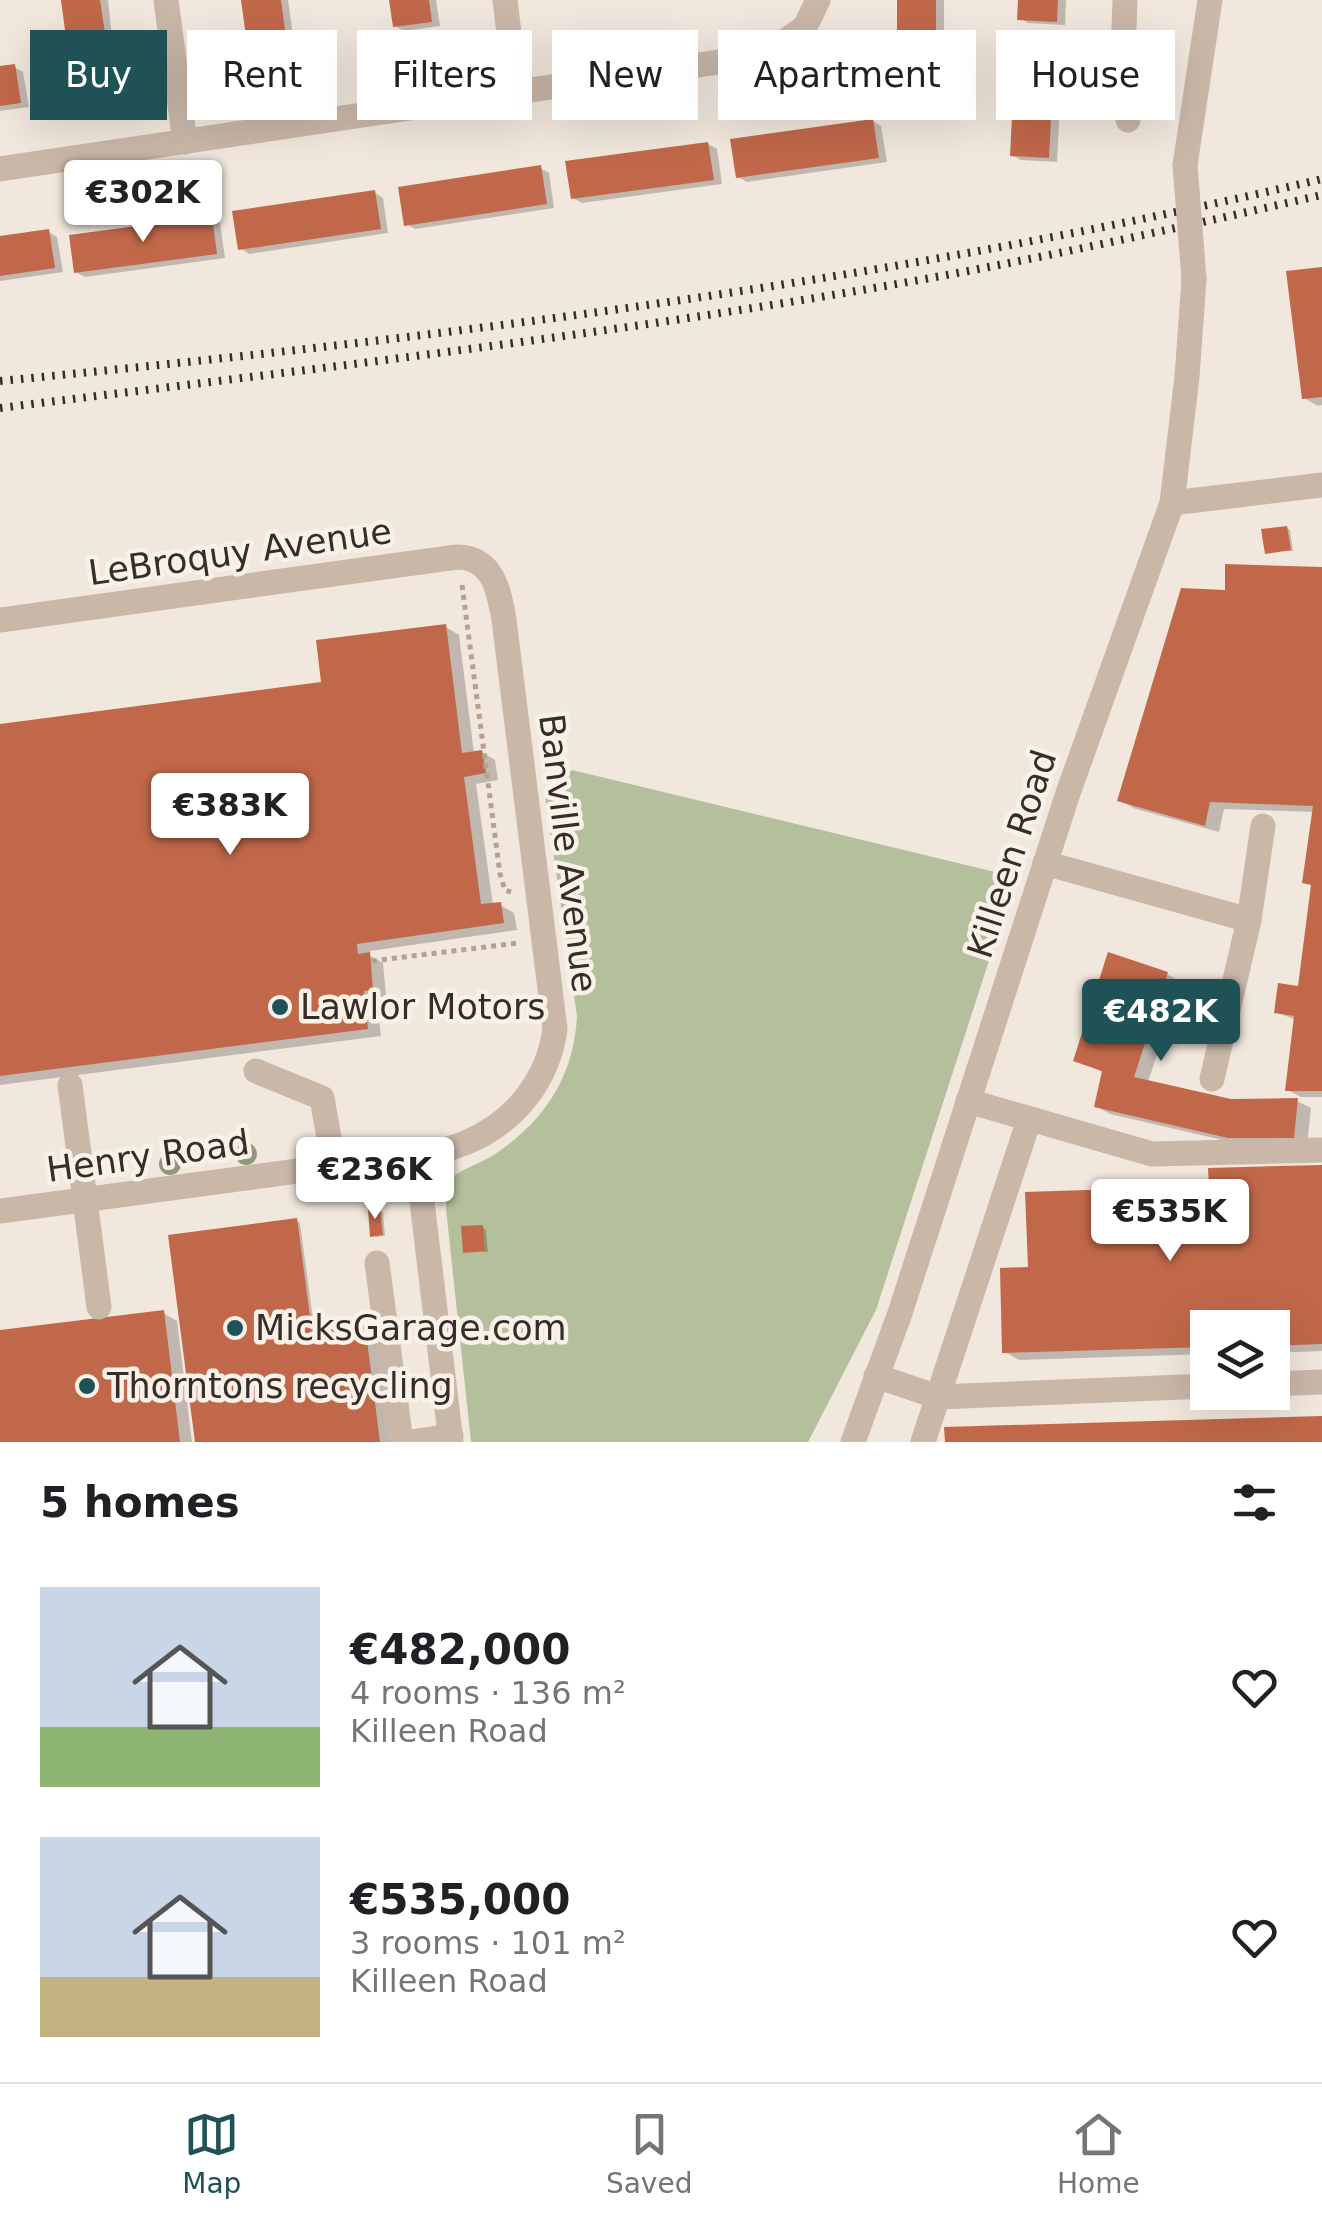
<!DOCTYPE html>
<html lang="en">
<head>
<meta charset="utf-8">
<style>
  body { margin:0; font-family:"DejaVu Sans",sans-serif; background:#f2f2f2; color:#202124; height:100vh; display:flex; flex-direction:column; font-size:38px; white-space:nowrap }
  * { box-sizing:border-box; margin:0 }
  p { font-size:32px; color:#757577 }
  .icon { flex:none; width:55px; height:55px; fill:none; stroke:currentColor; stroke-width:2; stroke-linecap:round; stroke-linejoin:round }
  .map { position:relative; height:1442px; overflow:hidden }
  .side { display:flex; flex-direction:column; background:#fff; flex:1 }
  .side>* { flex:none }
  .guide { position:absolute; left:30px; top:30px; width:1262px; height:90px; display:flex; gap:20px }
  .buttons { position:absolute; left:1190px; top:1310px; display:grid; gap:20px }
  .buttons a { display:grid; place-items:center; width:100px; height:100px; border-radius:0px; background:#fff; box-shadow:0 10px 40px #0002; font-size:50px }
  .price { position:absolute; translate:-50% -85px; padding:0 22px; border-radius:10px; background:#fff; color:#222; font-size:32px; line-height:65px; filter:drop-shadow(0 2px 5px #0008) }
  .price::after { content:''; position:absolute; left:50%; top:60px; width:30px; height:22px; margin-left:-15px; background:inherit; clip-path:polygon(0 0,100% 0,50% 100%) }
  .price.selected { background:#1f5256; color:#fff }
  ul { padding:0; list-style:none }
  li { display:flex; align-items:center; gap:30px; height:250px; padding:0 40px }
  li span { display:grid; place-items:center; flex:none; width:280px; height:200px; border-radius:0px; color:#555 }
  li>.icon { margin-inline-start:auto }
  span .icon { width:120px; height:120px; fill:#fffc; stroke-width:1 }
  li b { font-size:42px }
  h2 { display:flex; justify-content:space-between; align-items:center; height:120px; padding:0 40px; font-size:42px }
  .chip { padding:0 35px; border-radius:0px; background:#fff; box-shadow:0 10px 40px #0002; font-size:35px; line-height:90px }
  .chip.selected { background:#1f5256; color:#fff }
  .tabs { display:flex; justify-content:space-around; align-items:center; height:140px; border-top:2px solid #e0e0e0; background:#fff; font-size:28px; color:#757577 }
  .tabs a { display:grid; justify-items:center; gap:5px }
  .tabs .selected { color:#1f5256 }
  .map>svg:first-child { display:block }
</style>
</head>
<body>
<div class="map">
<svg width="1322" height="1442" viewBox="0 0 1322 1442">
  <rect width="100%" height="100%" fill="#f1e7dc"/>
  <path fill="#b4c09c" d="M572 770 1016 877 876 1310 808 1442H471L446 1209V1184C458 1169 476 1166 492 1156 543 1123 574 1078 577 1016L545 796Z"/>
  <g fill="#0003">
    <path d="M63 0H108L112 37 103 38 115 45 118 73 113 74 115 90 91 93 88 91 85 77 72 73 79 43 68 36Z"/>
    <path d="M244 0H288L297 64 261 69 252 64Z"/>
    <path d="M392 0H436L440 26 404 31 395 26Z"/>
    <path d="M899 0H944V86H908L899 81Z"/>
    <path d="M1021 0H1066L1065 25 1028 23 1020 18Z"/>
    <path d="M1055 41 1063 46 1057 162 1021 160 1012 155Z"/>
    <path d="M14 67 23 72 29 107 0 111V69Z"/>
    <path d="M873 121 881 126 887 162 747 182 738 177Z"/>
    <path d="M708 144 717 149 722 184 582 203 573 198Z"/>
    <path d="M540 168 549 173 554 208 415 229 406 224Z"/>
    <path d="M374 192 383 198 388 233 249 254 240 248Z"/>
    <path d="M211 218 220 223 225 258 85 277 76 272Z"/>
    <path d="M49 232 57 237 63 272 0 281V239Z"/>
    <path d="M1322 269V405L1318 406 1304 398Z"/>
    <path d="M1287 528 1290 530 1293 551 1267 552Z"/>
    <path d="M1322 570V1097H1301L1287 1090 1296 1020 1276 1012 1300 989 1313 886 1315 812 1224 809 1219 832 1133 808 1120 800 1227 593Z"/>
    <path d="M446 627 459 635 474 753 482 752 495 760 498 780 476 784 493 905H500L514 913 517 930 370 951V956L383 963 386 996 376 998 381 1036 0 1085V726L323 684Z"/>
    <path d="M1167 974 1181 982 1148 1082 1231 1102 1297 1101 1311 1108 1307 1144 1244 1145 1110 1114 1096 1106 1104 1073 1076 1060Z"/>
    <path d="M1322 1167V1351L1272 1353V1328H1208V1354L1019 1360 1005 1352 1030 1270 1211 1189Z"/>
    <path d="M380 1210 383 1213 385 1236 376 1237 372 1235Z"/>
    <path d="M297 1221 300 1223 315 1334 364 1328 378 1336 392 1442H198Z"/>
    <path d="M483 1228 486 1230 488 1252 465 1251Z"/>
    <path d="M163 1313 177 1321 192 1442H0V1333Z"/>
  </g>
  <g fill="#c1684a">
    <path d="M61 0H100L105 33 66 38Z"/>
    <path d="M241 0H281L289 60 250 66Z"/>
    <path d="M389 0H429L432 22 393 27Z"/>
    <rect x="897" y="0" width="39" height="82"/>
    <path d="M1018 0H1058L1057 22 1017 20Z"/>
    <path d="M1016 36 1055 38 1049 158 1010 156Z"/>
    <path d="M107 37 110 69 70 74 66 42Z"/>
    <path d="M15 64 21 103 0 106V66Z"/>
    <path d="M110 72 112 89 85 93 83 76Z"/>
    <path d="M873 119 879 158 736 178 730 139Z"/>
    <path d="M708 142 714 180 571 199 565 161Z"/>
    <path d="M541 165 547 204 404 226 398 187Z"/>
    <path d="M375 190 381 229 238 250 232 211Z"/>
    <path d="M212 216 217 254 74 273 69 235Z"/>
    <path d="M49 229 55 268 0 276V236Z"/>
    <path d="M1322 267V397L1302 399 1286 271Z"/>
    <path d="M1287 526 1291 550 1265 554 1261 529Z"/>
    <path d="M1225 564 1322 567V1091H1285L1294 1016 1274 1013 1278 983 1298 986 1311 885 1302 883 1313 806 1210 802 1205 826 1117 801 1181 588 1225 590Z"/>
    <path d="M446 624 462 753 482 750 486 773 464 777 481 904 501 902 504 923 357 944 358 954 370 952 373 990 364 991 368 1029 0 1076V724L321 682 316 640Z"/>
    <path d="M1108 952 1168 972 1134 1077 1231 1099 1298 1098 1294 1138H1228L1094 1107 1102 1071 1073 1061Z"/>
    <path d="M1322 1165V1344L1272 1346V1328H1208V1347L1002 1353 1000 1268 1028 1267 1025 1192 1209 1186 1208 1168Z"/>
    <path d="M380 1208 383 1235 370 1237 368 1209Z"/>
    <path d="M297 1218 312 1332 365 1325 380 1442H195L168 1235Z"/>
    <path d="M483 1225 485 1251 463 1253 461 1226Z"/>
    <path d="M164 1310 180 1442H0V1330Z"/>
    <path d="M1322 1416V1442H945L944 1427Z"/>
  </g>
  <g fill="none" stroke-linecap="round" stroke-linejoin="round">
    <g stroke="#b4a193" stroke-width="5" stroke-dasharray="5 5" stroke-linecap="butt">
      <path d="M462 585 500 874 505 890 511 892"/>
      <path d="M372 961 518 943"/>
    </g>
    <g stroke="#c9b7a8" stroke-width="25">
      <path d="M166 0 185 142"/>
      <path d="M505 0 516 91"/>
      <path d="M1125 0 1122 84 1128 120"/>
      <path d="M1185 165 1210 0"/>
      <path d="M0 169 765 55 805 27 818 0"/>
      <path d="M1172 503 1322 485"/>
      <path d="M0 620 457 557C493 557 499 591 504 620L555 1029C548 1081 514 1123 465 1143 453 1148 440 1150 428 1157L419 1177 451 1442"/>
      <path d="M1045 863 1249 920"/>
      <path d="M256 1071 322 1098 334 1166"/>
      <path d="M1212 1079 1249 920 1263 826"/>
      <path d="M70 1085 99 1307"/>
      <path d="M968 1101 1152 1154 1322 1150"/>
      <path d="M0 1211 394 1158 422 1168"/>
      <path d="M377 1263 401 1442"/>
      <path d="M876 1376 938 1397 1208 1386"/>
      <path d="M1272 1384 1322 1382"/>
      <path d="M411 1442 451 1436"/>
      <path d="M853 1442 900 1313 1068 793 1172 503 1187 377 1194 279"/>
      <path d="M923 1442 1029 1120"/>
    </g>
    <g stroke="#362d28" stroke-width="8" stroke-dasharray="2.5 8" stroke-linecap="butt">
      <path d="M0 381C444 338 888 282 1322 179"/>
      <path d="M0 408C288 372 577 339 862 290 1017 264 1169 230 1322 195"/>
    </g>
    <path stroke="#c9b7a8" stroke-width="25" d="M1185 165 1194 279"/>
  </g>
  <g fill="#92967c">
    <circle cx="246" cy="1154" r="11"/>
    <circle cx="170" cy="1164" r="11"/>
  </g>
  <g fill="#1f5256" stroke="#f9f1e8" stroke-width="4">
    <circle cx="280" cy="1007" r="10"/>
    <circle cx="235" cy="1328" r="10"/>
    <circle cx="87" cy="1386" r="10"/>
  </g>
  <g text-anchor="middle" stroke-width="9" stroke-linejoin="round" paint-order="stroke">
    <g font-size="35" fill="#362d28" stroke="#f9f1e8">
      <text transform="translate(240 552) rotate(-8)" y="12">LeBroquy Avenue</text>
      <text transform="translate(568 853) rotate(83)" y="12">Banville Avenue</text>
      <text transform="translate(1012 854) rotate(-72)" y="12">Killeen Road</text>
      <text transform="translate(148 1156) rotate(-8)" y="12">Henry Road</text>
    </g>
    <g font-size="35" fill="#362d28" stroke="#f9f1e8" text-anchor="start">
      <text x="300" y="1019">Lawlor Motors</text>
      <text x="255" y="1340">MicksGarage.com</text>
      <text x="107" y="1398">Thorntons recycling</text>
    </g>
  </g>
</svg>
<div class="buttons">
<a><svg class="icon" aria-label="layers" viewBox="0 0 24 24"><path d="M12 4l9 5-9 5-9-5zM3 14l9 5 9-5"/></svg></a>
</div>
<b class="price" style="left:143px;top:245px">€302K</b>
<b class="price" style="left:230px;top:858px">€383K</b>
<b class="price selected" style="left:1161px;top:1064px">€482K</b>
<b class="price" style="left:375px;top:1222px">€236K</b>
<b class="price" style="left:1170px;top:1264px">€535K</b>
<div class="guide">
<a class="chip selected">Buy</a>
<a class="chip">Rent</a>
<a class="chip">Filters</a>
<a class="chip">New</a>
<a class="chip">Apartment</a>
<a class="chip">House</a>
</div>
</div>
<section class="side">
<h2>5 homes<svg class="icon" aria-label="filters" viewBox="0 0 24 24"><path d="M4 7h16M4 17h16"/><circle cx="9" cy="7" r="2"/><circle cx="15" cy="17" r="2"/></svg></h2>
<ul>
<li><span style="background:linear-gradient(#c9d6e8 70%,#8fb573 0)"><svg class="icon" aria-label="home" viewBox="0 0 24 24"><path d="M3 11l9-7 9 7M6 9v11h12V9"/></svg></span><div><b>€482,000</b><p>4 rooms · 136 m²</p><p>Killeen Road</p></div><svg class="icon" aria-label="heart" viewBox="0 0 24 24"><path d="M12 20l-8-8c-3-5 5-10 8-4 3-6 11-1 8 4z"/></svg></li>
<li><span style="background:linear-gradient(#c9d6e8 70%,#c2b280 0)"><svg class="icon" aria-label="home" viewBox="0 0 24 24"><path d="M3 11l9-7 9 7M6 9v11h12V9"/></svg></span><div><b>€535,000</b><p>3 rooms · 101 m²</p><p>Killeen Road</p></div><svg class="icon" aria-label="heart" viewBox="0 0 24 24"><path d="M12 20l-8-8c-3-5 5-10 8-4 3-6 11-1 8 4z"/></svg></li>
</ul>
</section>
<nav class="tabs">
<a class="selected"><svg class="icon" aria-label="map" viewBox="0 0 24 24"><path d="M3 6l6-2 6 2 6-2v14l-6 2-6-2-6 2zM9 4v14M15 6v14"/></svg>Map</a>
<a><svg class="icon" aria-label="saved" viewBox="0 0 24 24"><path d="M7 4h10v16l-5-4-5 4z"/></svg>Saved</a>
<a><svg class="icon" aria-label="home" viewBox="0 0 24 24"><path d="M3 11l9-7 9 7M6 9v11h12V9"/></svg>Home</a>
</nav>
</body>
</html>
